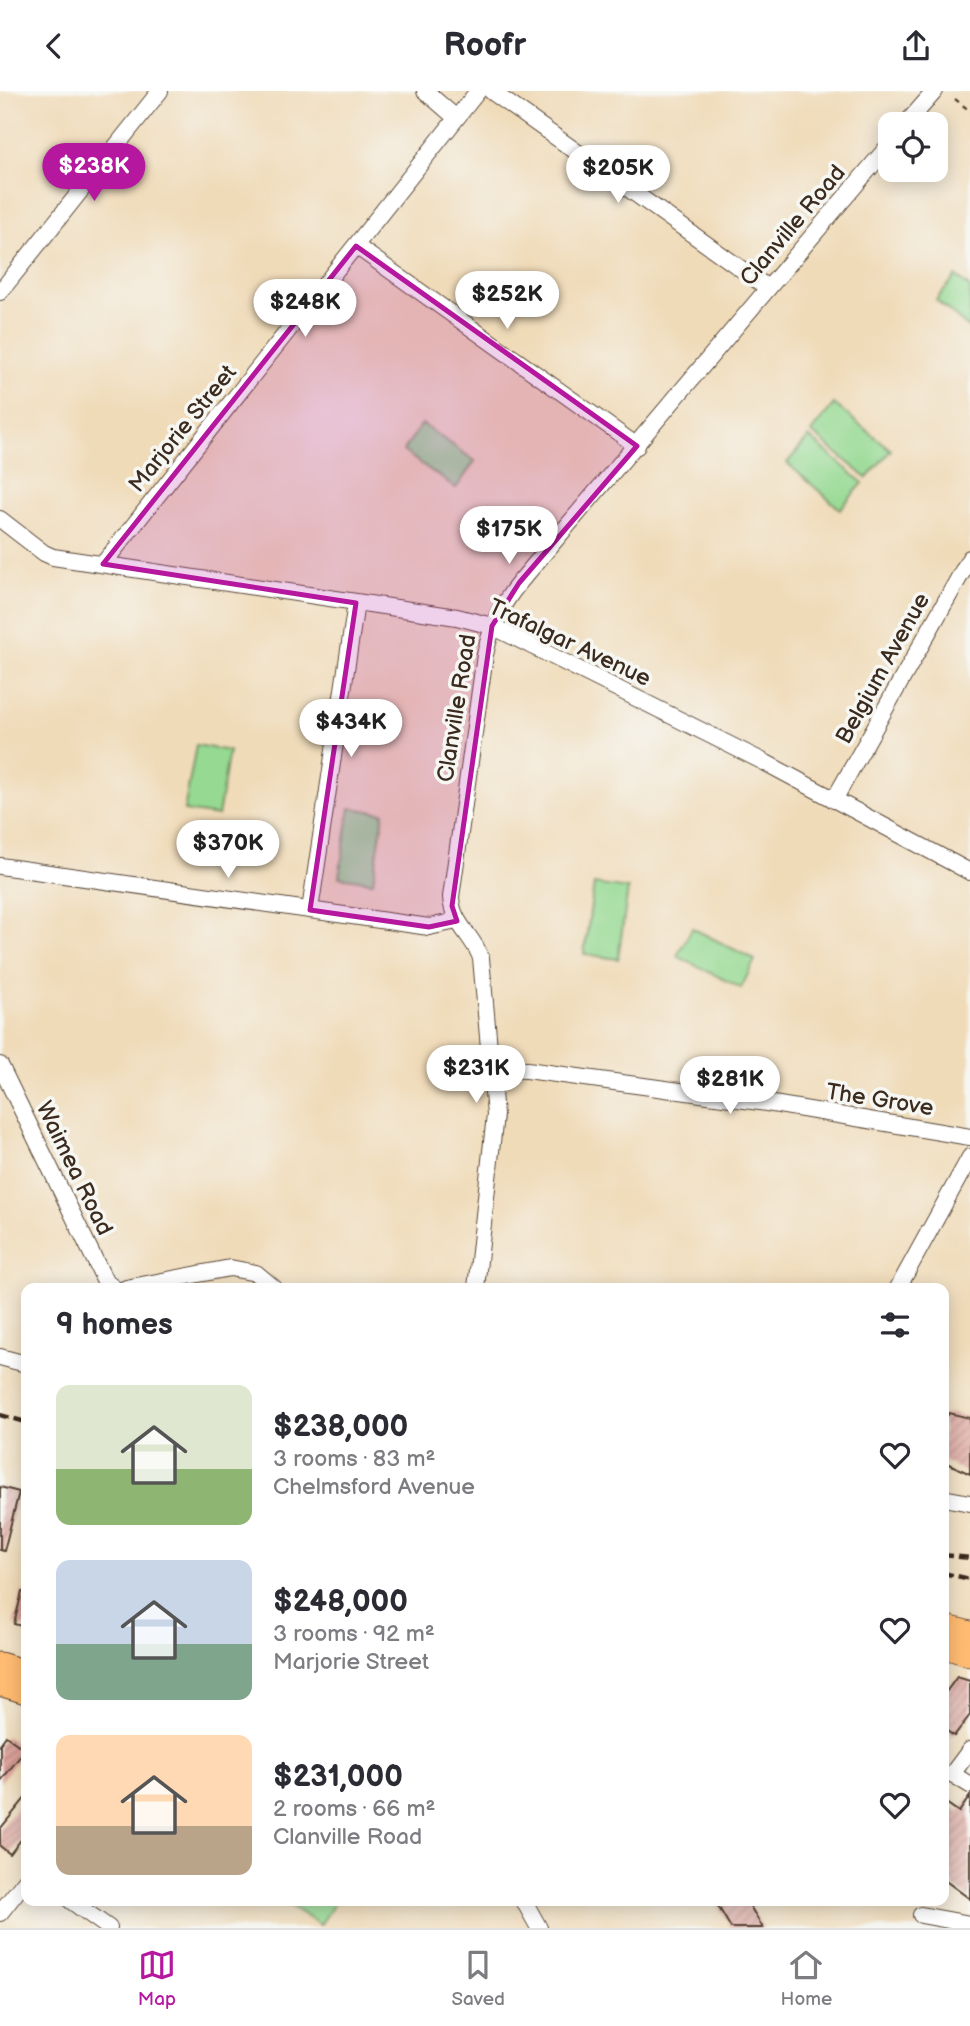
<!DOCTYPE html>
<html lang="en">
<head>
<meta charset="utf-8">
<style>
  body { margin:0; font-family:"Balsamiq Sans",sans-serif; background:#f2f2f3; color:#2b2b33; height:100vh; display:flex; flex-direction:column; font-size:26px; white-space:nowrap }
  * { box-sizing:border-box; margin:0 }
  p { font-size:23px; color:#7c7c81 }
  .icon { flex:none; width:38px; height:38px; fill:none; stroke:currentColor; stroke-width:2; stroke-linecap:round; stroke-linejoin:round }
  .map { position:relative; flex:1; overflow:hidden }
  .panel { position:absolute; left:21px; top:1192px; width:928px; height:623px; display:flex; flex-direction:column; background:#fff; border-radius:14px; box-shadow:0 4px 18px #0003 }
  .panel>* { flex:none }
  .buttons { position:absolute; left:878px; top:21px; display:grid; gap:14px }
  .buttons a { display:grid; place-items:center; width:70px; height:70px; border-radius:14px; background:#fff; box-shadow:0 4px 18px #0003; font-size:35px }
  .price { position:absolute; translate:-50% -60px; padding:0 16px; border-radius:24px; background:#fff; color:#222; font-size:23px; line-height:46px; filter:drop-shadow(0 2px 4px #0008) }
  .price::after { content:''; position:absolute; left:50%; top:42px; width:21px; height:16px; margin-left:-10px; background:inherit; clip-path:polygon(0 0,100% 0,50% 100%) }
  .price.on { background:#b5179e; color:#fff }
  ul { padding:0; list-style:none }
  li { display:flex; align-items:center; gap:21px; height:175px; padding:0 35px }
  li span { display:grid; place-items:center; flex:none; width:196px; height:140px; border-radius:14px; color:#555 }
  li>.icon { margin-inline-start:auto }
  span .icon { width:84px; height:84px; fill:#fffc; stroke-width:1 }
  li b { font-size:30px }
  h2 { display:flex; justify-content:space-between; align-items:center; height:84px; padding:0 35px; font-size:30px }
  header { display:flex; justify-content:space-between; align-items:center; height:91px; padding:0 35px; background:#fff; font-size:32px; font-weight:700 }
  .menu { display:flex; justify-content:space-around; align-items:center; height:98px; border-top:2px solid #e1e1e2; background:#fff; font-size:19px; color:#7c7c81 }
  .menu a { display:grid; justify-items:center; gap:4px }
  .menu .on { color:#b5179e }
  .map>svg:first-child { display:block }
</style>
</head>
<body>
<header><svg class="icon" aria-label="back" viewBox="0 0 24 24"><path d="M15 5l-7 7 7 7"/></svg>Roofr<svg class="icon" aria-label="share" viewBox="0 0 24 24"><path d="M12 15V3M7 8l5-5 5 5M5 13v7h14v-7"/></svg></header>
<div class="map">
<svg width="970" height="1837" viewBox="0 0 970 1837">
  <defs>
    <pattern id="building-hatch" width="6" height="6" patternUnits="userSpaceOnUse" patternTransform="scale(1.75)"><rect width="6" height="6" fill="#dea39b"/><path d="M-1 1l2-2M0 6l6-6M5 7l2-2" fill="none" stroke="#b5857e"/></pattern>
  </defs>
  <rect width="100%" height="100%" fill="#f6f6f2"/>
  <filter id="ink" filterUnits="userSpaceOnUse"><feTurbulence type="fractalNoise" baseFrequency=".0143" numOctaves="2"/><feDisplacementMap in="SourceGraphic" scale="14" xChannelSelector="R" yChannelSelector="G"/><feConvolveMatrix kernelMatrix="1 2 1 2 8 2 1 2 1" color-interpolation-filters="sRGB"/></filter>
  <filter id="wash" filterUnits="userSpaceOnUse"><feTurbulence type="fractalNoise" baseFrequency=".00686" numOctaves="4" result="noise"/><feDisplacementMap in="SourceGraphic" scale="28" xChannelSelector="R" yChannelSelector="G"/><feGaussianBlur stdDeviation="1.57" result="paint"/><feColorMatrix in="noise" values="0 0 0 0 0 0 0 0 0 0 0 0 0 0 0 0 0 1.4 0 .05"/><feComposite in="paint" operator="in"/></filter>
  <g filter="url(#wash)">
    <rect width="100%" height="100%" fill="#f0dbb9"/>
    <g fill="#95d992" stroke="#688258" stroke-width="2">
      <path d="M956 185 970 197V238L936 209Z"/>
      <path d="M834 313 891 359 867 387 811 341Z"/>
      <path d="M422 333 475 370 456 397 403 360Z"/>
      <path d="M809 346 863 392 840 418 787 372Z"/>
      <path d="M196 654 229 660 218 725 184 720Z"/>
      <path d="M350 717 384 722 373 791 339 786Z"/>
      <path d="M594 793 628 798 618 868 584 863Z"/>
      <path d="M692 837 755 869 741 897 677 865Z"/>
      <path d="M282 1810H336L320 1834Z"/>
    </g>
    <g id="blocks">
      <g fill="url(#building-hatch)">
        <path d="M949 1322 970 1327V1383L943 1370V1323L948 1324Z"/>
        <path d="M0 1396 19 1401 4 1460 0 1459Z"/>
        <path d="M22 1501H26V1536L14 1533Z"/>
        <path d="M957 1586 970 1590V1624L954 1645 943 1637V1605Z"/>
        <path d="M6 1645 25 1659 0 1691V1653Z"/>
        <path d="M970 1705V1808L943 1788V1710L959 1721Z"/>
        <path d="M26 1706V1742L10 1763 0 1755V1738Z"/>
        <path d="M715 1810H747L763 1837H731Z"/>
      </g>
    </g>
  </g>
  <g filter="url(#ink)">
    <use href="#blocks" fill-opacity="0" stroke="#564535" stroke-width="2"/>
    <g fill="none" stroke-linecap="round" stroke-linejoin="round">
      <g stroke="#564535" stroke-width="18">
        <g id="minor">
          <path d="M425 0 455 26"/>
          <path d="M491 0 768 197"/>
          <path d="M906 33 935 0"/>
          <path d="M356 155 637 355"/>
          <path d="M0 201 160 0"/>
          <path d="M0 428 44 462 53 466 457 526 492 535 766 672 970 781"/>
          <path d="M103 473 478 0"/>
          <path d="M834 709 970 467"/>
          <path d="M0 775 429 836 457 830"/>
          <path d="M310 819 356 512"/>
          <path d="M0 974 105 1190 114 1197"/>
          <path d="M492 978 527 979 767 1012 970 1046"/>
          <path d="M126 1197 230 1177 256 1182 274 1197"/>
          <path d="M476 1197 495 1024 481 867C473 844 452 833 451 806L485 564C491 535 501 514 519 492L891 52"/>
          <path d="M898 1197 970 1066"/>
          <path d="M0 1266 26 1273"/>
          <path d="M943 1407 970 1412"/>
          <path d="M970 1659 952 1683 970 1694"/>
          <path d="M71 1810 109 1837"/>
          <path d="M524 1810 539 1837"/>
          <path d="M0 1822 26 1789"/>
          <path d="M921 1824 970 1833"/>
        </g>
      </g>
      <g stroke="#564535" stroke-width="25">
        <g id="highway">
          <path d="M943 1535 970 1542"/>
          <path d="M943 1555 970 1564"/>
          <path d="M0 1573 26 1581"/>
          <path d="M0 1593 26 1601"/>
        </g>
      </g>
      <path stroke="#564535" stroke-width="2.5" stroke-dasharray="5 5" stroke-linecap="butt" d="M955 8 970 20"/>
      <use href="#minor" stroke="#fff" stroke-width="16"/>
      <use href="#highway" stroke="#ffbb71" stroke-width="23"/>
      <g stroke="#3b2a1e" stroke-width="4.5" stroke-dasharray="10 5" stroke-linecap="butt">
        <path d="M0 1324 26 1331"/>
        <path d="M943 1464 970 1467"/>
        <path d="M943 1482 970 1488"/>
      </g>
    </g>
  </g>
  <path fill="#b5179e" fill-opacity="0.2" stroke="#b5179e" stroke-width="5" stroke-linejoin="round" d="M356 155 637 355 519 492 492 535 452 815 457 830 429 836 310 819 356 512 103 473Z"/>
  <g text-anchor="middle" stroke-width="7" stroke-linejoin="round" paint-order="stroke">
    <g font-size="23" fill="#3b2a1e" stroke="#f6f6f2">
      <text transform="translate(792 134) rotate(-50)" y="8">Clanville Road</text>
      <text transform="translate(182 337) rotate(-51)" y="8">Marjorie Street</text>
      <text transform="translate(570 551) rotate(25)" y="8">Trafalgar Avenue</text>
      <text transform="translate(882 577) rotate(-61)" y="8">Belgium Avenue</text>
      <text transform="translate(456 617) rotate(-81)" y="8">Clanville Road</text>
      <text transform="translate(880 1008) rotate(9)" y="8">The Grove</text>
      <text transform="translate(75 1077) rotate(64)" y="8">Waimea Road</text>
    </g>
  </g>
</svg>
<div class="buttons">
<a><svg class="icon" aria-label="locate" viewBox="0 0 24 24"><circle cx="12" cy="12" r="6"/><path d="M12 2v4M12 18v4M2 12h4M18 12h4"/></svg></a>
</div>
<b class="price on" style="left:94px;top:112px">$238K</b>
<b class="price" style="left:618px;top:114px">$205K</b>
<b class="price" style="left:507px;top:240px">$252K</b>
<b class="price" style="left:305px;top:248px">$248K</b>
<b class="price" style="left:509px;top:475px">$175K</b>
<b class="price" style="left:351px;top:668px">$434K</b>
<b class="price" style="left:228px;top:789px">$370K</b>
<b class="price" style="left:476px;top:1014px">$231K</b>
<b class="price" style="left:730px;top:1025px">$281K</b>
<section class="panel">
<h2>9 homes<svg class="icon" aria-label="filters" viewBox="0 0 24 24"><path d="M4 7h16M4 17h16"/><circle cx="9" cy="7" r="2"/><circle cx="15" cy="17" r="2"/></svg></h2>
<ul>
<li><span style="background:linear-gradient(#dfe7d0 60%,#8fb573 0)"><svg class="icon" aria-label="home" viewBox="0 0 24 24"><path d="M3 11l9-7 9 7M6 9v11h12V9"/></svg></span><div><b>$238,000</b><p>3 rooms · 83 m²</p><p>Chelmsford Avenue</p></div><svg class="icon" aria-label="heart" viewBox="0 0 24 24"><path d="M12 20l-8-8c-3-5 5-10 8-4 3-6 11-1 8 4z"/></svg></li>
<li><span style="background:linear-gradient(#c9d6e8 60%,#7fa58c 0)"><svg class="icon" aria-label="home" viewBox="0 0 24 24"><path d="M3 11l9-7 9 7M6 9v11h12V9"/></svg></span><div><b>$248,000</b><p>3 rooms · 92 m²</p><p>Marjorie Street</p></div><svg class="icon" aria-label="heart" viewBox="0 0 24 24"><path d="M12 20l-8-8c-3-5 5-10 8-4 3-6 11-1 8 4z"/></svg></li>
<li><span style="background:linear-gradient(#ffd9b3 65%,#b9a48a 0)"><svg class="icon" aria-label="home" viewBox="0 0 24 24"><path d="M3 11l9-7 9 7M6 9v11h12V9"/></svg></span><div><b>$231,000</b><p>2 rooms · 66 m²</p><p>Clanville Road</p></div><svg class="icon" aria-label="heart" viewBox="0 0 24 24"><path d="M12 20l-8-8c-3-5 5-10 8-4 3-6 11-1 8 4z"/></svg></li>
</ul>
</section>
</div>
<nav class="menu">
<a class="on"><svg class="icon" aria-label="map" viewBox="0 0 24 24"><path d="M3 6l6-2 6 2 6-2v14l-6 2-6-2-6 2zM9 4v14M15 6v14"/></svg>Map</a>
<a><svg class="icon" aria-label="saved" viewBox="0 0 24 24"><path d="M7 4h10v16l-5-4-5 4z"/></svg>Saved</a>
<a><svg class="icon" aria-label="home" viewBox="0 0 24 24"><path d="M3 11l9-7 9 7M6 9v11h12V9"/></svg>Home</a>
</nav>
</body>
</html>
